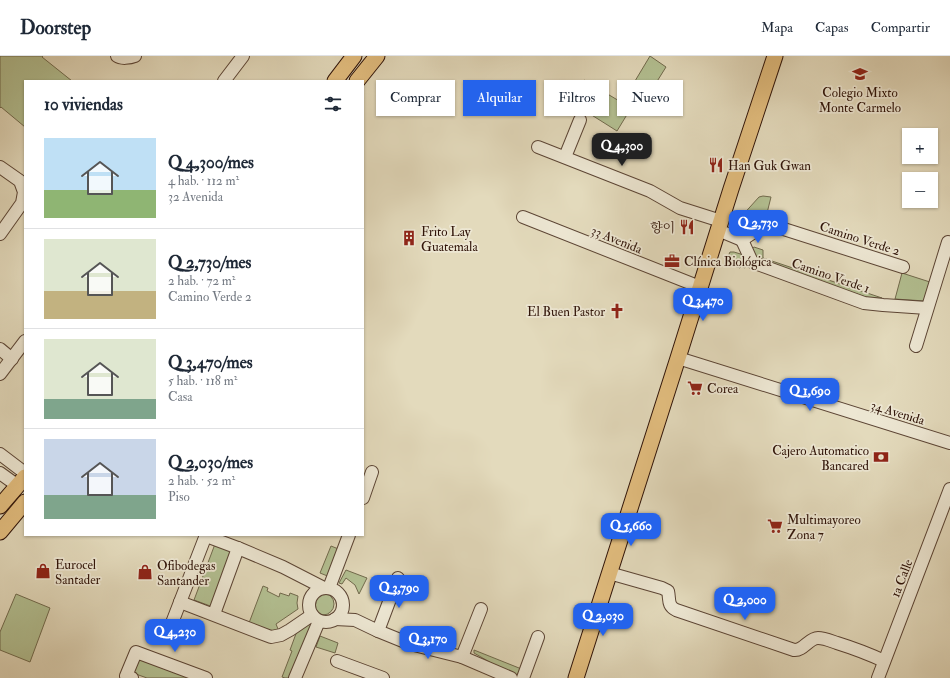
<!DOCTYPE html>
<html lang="es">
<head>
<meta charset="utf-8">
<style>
  body { margin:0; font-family:"IM FELL Double Pica","Noto Serif KR",serif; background:#f2f2f3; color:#1f2937; height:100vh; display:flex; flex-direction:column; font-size:15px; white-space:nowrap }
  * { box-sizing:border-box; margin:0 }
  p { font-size:13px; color:#747a83 }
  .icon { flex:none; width:22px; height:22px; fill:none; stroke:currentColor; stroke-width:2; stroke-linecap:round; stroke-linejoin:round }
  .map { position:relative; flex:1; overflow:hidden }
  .details { position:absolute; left:24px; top:24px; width:340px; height:456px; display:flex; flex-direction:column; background:#fff; border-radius:0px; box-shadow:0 1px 3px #0004 }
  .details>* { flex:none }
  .hud { position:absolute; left:376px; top:24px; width:380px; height:36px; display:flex; gap:8px }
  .buttons { position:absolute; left:902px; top:72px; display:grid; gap:8px }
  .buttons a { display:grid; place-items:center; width:36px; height:36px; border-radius:0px; background:#fff; box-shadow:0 1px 3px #0004; font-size:20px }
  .price { position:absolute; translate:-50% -34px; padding:0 9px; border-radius:8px; background:#2563eb; color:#fff; font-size:13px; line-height:26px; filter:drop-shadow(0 1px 2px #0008) }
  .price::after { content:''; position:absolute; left:50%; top:24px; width:12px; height:9px; margin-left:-6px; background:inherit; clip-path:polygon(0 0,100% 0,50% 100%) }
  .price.on { background:#222; color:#fff }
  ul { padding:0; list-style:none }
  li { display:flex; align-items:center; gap:12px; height:100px; padding:0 20px }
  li+li { border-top:1px solid #e0e1e3 }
  li span { display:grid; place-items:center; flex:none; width:112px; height:80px; border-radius:0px; color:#555 }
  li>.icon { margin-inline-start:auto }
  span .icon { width:48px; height:48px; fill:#fffc; stroke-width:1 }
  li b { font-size:17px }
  h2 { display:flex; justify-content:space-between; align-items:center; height:48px; padding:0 20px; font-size:17px }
  .chip { padding:0 14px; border-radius:0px; background:#fff; box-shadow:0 1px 3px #0004; font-size:14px; line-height:36px }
  .chip.on { background:#2563eb; color:#fff }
  header { display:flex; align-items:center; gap:24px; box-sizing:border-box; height:56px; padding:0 20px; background:#fff; border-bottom:1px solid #e0e1e3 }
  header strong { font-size:19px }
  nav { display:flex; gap:22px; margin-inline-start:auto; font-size:14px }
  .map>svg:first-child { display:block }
</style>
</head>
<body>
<header>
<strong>Doorstep</strong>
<nav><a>Mapa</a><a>Capas</a><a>Compartir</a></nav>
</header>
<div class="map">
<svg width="950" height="622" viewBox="0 0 950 622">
  <rect width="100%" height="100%" fill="#e3dabc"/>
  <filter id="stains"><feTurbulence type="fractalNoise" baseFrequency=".005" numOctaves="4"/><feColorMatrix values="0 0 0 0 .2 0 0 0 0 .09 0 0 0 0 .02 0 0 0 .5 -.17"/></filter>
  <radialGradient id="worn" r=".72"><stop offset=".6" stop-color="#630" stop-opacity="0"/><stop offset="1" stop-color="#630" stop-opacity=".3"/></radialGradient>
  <g fill="#b3c092" stroke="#716a4d">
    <path d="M0 0H43L42 1 72 25H25V71L1 51 0 52Z"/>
    <path d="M650 0 666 11 651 35 635 25Z"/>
    <path d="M584 24 631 52 617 75 571 46Z"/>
    <path d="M763 140 771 141 767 157 773 161H762L741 174 735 173 732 168 735 160 740 162 759 141Z"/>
    <path d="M754 191 763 194V202L882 242H869L759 206 750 194Z"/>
    <path d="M730 196H734L747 200 745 212 741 210 740 212 725 207Z"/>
    <path d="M902 217 933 227 925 245 895 243Z"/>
    <path d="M215 488 234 494 213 551 194 544Z"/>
    <path d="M331 490 341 494 330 521 320 517Z"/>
    <path d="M346 514 367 522 359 538 355 529 346 522 342 528 339 527Z"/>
    <path d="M263 530 268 532 267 535 279 541 280 537 289 540 290 537 298 540 297 547 298 553 276 568 278 573 275 576 249 567Z"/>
    <circle cx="323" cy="548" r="11"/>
    <path d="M16 538 50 552 30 606 0 594V576Z"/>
    <path d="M310 566 313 570 291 622H285L282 621 292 595 290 594 297 575Z"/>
    <path d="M320 580 338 587 335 597 316 591Z"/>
    <path d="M474 594 524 614 520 618 512 619 474 597Z"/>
    <path d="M139 602 190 622H147L133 617Z"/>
  </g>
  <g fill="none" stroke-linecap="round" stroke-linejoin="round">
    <g stroke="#5c4535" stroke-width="14">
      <g id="minor">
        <path d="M117 0C121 3 130 2 135 0"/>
        <path d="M224 25 243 0"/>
        <path d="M538 91 650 135 680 152 721 165"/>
        <path d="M565 101 580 64"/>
        <path d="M0 111 20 125 24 136 22 147 0 178"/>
        <path d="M523 161 700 231"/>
        <path d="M718 174 742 184"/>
        <path d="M742 184 752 206 864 247 883 249 927 252"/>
        <path d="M742 184 760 172 768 168 903 211"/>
        <path d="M916 290 948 186"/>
        <path d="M0 293 12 303"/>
        <path d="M678 302 950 387"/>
        <path d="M0 318 25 285"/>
        <path d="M0 398 25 417"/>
        <path d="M0 417 18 430"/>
        <path d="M363 442 372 416"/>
        <path d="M206 480 238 492 283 511 324 532"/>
        <path d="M609 517 662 532 668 535C670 544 667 549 676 554L794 594C803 595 809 582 818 582 824 582 831 585 837 587 853 592 869 598 884 605"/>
        <path d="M329 532 349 479"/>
        <circle cx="326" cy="549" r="17"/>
        <path d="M180 546 271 581 281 579 290 574 312 559"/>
        <path d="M214 558 238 492"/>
        <path d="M335 563 355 564 378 575 410 588 462 601 511 622"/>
        <path d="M170 572 206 479"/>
        <path d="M378 575 398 522"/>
        <path d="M462 601 481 553"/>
        <path d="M337 605 383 622"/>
        <path d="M132 622 126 620 136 596 206 622"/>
        <path d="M295 622 319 565"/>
        <path d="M523 622 538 581"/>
        <path d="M878 622 950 433"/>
      </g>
    </g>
    <g stroke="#2f1308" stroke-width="17">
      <g id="major">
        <path d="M335 25 354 0"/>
        <path d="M357 25 377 0"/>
        <path d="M0 450 25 421"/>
        <path d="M0 476 25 446"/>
        <path d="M576 622 678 302 731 133 775 0"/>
      </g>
    </g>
    <use href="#minor" stroke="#ede7d3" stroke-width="12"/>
    <use href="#major" stroke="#e2bd7e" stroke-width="15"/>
  </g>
  <defs>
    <g id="school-bare" transform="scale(1.2)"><path d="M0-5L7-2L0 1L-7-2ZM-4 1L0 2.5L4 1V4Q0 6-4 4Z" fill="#8f2418" stroke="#ede7d3" stroke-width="2.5" paint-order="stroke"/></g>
    <g id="restaurant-bare" transform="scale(1.2)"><path d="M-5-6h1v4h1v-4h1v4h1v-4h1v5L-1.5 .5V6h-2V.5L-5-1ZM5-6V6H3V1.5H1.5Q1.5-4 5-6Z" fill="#8f2418" stroke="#ede7d3" stroke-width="2.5" paint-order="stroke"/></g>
    <g id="building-bare" transform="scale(1.2)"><path d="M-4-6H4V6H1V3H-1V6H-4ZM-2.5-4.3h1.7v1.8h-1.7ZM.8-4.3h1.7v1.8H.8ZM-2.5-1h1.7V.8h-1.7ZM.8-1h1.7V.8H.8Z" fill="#8f2418" stroke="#ede7d3" stroke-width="2.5" paint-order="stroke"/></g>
    <g id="office-bare" transform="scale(1.2)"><path d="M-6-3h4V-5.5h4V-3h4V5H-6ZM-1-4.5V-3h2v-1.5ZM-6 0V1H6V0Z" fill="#8f2418" stroke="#ede7d3" stroke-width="2.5" paint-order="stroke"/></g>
    <g id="church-bare" transform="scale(1.2)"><path d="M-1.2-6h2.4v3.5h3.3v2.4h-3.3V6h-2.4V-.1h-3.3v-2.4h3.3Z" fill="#8f2418" stroke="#ede7d3" stroke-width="2.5" paint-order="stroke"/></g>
    <g id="supermarket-bare" transform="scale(1.2)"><path d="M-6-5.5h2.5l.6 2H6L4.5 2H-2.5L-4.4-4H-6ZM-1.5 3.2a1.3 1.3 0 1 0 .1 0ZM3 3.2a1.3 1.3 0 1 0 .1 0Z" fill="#8f2418" stroke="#ede7d3" stroke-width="2.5" paint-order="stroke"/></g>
    <g id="bank-bare" transform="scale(1.2)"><path d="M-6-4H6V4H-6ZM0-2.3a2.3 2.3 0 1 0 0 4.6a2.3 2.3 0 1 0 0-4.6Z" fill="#8f2418" stroke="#ede7d3" stroke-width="2.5" paint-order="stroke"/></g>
    <g id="shop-bare" transform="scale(1.2)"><path d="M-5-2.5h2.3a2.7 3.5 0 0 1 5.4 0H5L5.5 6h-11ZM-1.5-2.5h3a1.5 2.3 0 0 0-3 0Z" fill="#8f2418" stroke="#ede7d3" stroke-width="2.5" paint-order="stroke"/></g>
  </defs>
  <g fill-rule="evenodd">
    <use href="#school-bare" x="860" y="18"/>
    <use href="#restaurant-bare" x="716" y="109"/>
    <use href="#restaurant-bare" x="687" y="171"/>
    <use href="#building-bare" x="409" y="182"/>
    <use href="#office-bare" x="672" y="205"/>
    <use href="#church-bare" x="617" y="255"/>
    <use href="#supermarket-bare" x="695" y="332"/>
    <use href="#bank-bare" x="881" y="401"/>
    <use href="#supermarket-bare" x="775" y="470"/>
    <use href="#shop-bare" x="43" y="515"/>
    <use href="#shop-bare" x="145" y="516"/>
  </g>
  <g text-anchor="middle" stroke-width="3.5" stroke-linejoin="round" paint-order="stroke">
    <g font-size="13" fill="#2f1308" stroke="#ede7d3" text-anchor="start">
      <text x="860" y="41" text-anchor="middle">Colegio Mixto<tspan x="860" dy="15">Monte Carmelo</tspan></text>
      <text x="728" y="114">Han Guk Gwan</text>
      <text x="675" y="176" text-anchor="end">향이</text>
      <text x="421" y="180">Frito Lay<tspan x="421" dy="15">Guatemala</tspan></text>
      <text x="684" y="210">Clínica Biológica</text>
      <text x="605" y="260" text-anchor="end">El Buen Pastor</text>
      <text x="707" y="337">Corea</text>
      <text x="869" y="399" text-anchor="end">Cajero Automatico<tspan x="869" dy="15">Bancared</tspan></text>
      <text x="787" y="468">Multimayoreo<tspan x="787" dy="15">Zona 7</tspan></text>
      <text x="55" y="513">Eurocel<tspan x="55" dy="15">Santader</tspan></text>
      <text x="157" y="514">Ofibodegas<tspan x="157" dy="15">Santander</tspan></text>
    </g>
    <g font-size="13" fill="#2f1308" stroke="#ede7d3">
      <text transform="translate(860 182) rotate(18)" y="5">Camino Verde 2</text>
      <text transform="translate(617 183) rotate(22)" y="5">33 Avenida</text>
      <text transform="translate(831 219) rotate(19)" y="5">Camino Verde 1</text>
      <text transform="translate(898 356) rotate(17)" y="5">34 Avenida</text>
      <text transform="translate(901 522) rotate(-69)" y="5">1a Calle</text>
    </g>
  </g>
  <rect width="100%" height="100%" filter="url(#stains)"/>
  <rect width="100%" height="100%" fill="url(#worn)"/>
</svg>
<div class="buttons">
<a>+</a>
<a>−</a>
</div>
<b class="price on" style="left:622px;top:111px">Q 4,300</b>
<b class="price" style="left:758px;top:188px">Q 2,730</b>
<b class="price" style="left:703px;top:266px">Q 3,470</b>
<b class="price" style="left:810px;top:356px">Q 1,690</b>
<b class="price" style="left:631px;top:491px">Q 5,660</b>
<b class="price" style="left:399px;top:553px">Q 3,790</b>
<b class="price" style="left:745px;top:565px">Q 2,000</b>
<b class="price" style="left:603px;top:581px">Q 2,030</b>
<b class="price" style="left:175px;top:597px">Q 4,230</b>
<b class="price" style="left:428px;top:604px">Q 3,170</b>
<div class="hud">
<a class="chip">Comprar</a>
<a class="chip on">Alquilar</a>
<a class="chip">Filtros</a>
<a class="chip">Nuevo</a>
</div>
<section class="details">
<h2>10 viviendas<svg class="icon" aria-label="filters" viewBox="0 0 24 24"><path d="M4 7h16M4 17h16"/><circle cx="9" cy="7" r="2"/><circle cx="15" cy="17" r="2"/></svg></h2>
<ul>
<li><span style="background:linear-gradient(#bfe0f5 65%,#8fb573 0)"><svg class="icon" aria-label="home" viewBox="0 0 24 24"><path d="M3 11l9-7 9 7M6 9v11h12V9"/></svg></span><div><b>Q 4,300/mes</b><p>4 hab. · 112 m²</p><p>32 Avenida</p></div></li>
<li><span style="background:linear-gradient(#dfe7d0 65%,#c2b280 0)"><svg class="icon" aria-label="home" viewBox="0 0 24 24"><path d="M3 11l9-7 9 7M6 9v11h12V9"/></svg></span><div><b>Q 2,730/mes</b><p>2 hab. · 72 m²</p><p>Camino Verde 2</p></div></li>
<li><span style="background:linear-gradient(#dfe7d0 75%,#7fa58c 0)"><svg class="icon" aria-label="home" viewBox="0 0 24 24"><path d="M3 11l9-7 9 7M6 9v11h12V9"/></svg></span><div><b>Q 3,470/mes</b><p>5 hab. · 118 m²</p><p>Casa</p></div></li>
<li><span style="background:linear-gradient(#c9d6e8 70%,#7fa58c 0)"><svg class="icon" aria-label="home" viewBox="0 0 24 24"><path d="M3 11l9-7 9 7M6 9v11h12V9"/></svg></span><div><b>Q 2,030/mes</b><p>2 hab. · 52 m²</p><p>Piso</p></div></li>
</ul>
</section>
</div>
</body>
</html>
